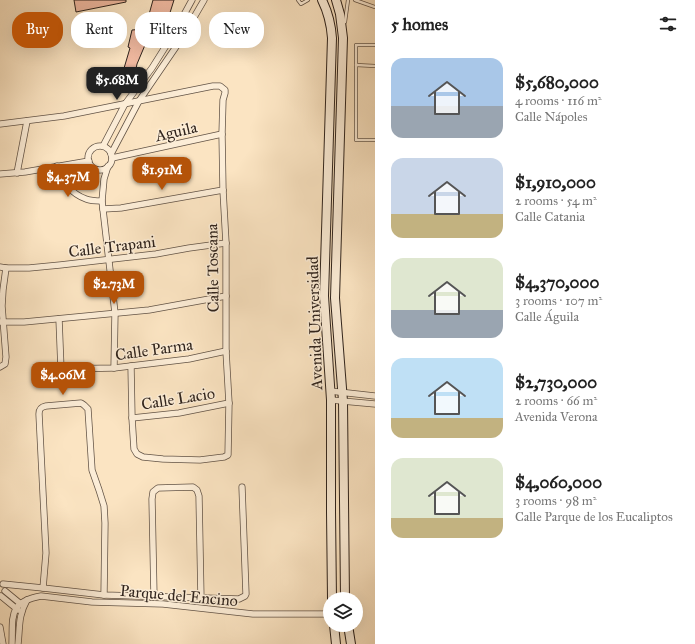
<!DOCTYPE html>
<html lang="en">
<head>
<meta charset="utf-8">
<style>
  body { margin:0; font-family:"IM FELL Great Primer",serif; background:#f6f6f6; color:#222; height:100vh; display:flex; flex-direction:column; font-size:15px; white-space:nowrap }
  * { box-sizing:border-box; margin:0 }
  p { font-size:13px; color:#767676 }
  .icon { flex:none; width:22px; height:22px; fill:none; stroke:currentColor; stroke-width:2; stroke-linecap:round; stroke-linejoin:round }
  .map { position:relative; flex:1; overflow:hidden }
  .sheet { display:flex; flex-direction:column; background:#fff; width:320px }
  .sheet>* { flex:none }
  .hud { position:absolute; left:12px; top:12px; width:303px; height:36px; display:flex; gap:8px }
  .buttons { position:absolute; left:323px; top:592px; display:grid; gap:8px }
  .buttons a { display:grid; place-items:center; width:40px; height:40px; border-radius:50%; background:#fff; box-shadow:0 4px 16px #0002; font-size:20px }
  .price { position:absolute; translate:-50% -34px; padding:0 9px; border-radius:8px; background:#b45309; color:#fff; font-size:13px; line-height:26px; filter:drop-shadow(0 1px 2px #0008) }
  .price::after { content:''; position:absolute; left:50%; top:24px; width:12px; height:9px; margin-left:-6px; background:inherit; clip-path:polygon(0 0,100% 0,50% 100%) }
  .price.active { background:#222; color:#fff }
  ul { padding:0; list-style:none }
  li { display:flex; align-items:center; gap:12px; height:100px; padding:0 16px }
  li span { display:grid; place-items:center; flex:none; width:112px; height:80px; border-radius:12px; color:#555 }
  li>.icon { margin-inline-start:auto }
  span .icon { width:48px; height:48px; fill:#fffc; stroke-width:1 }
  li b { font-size:17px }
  h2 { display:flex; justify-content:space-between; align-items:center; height:48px; padding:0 16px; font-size:17px }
  .chip { padding:0 14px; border-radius:16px; background:#fff; box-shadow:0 4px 16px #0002; font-size:14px; line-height:36px }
  .chip.active { background:#b45309; color:#fff }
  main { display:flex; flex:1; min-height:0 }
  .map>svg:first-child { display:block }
</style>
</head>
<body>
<main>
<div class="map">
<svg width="375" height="644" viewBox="0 0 375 644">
  <rect width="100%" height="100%" fill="#fbe4c2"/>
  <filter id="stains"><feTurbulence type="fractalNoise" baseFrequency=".005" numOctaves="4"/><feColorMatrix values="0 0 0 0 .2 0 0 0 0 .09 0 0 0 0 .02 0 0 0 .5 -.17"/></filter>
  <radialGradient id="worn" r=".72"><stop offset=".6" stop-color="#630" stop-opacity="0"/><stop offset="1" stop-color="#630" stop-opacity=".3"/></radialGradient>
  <g fill="#eeb79e" stroke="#2f231c">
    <path d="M74 0H126V2L76 12Z"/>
    <path d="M153 0H174L168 19 162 27 156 31 154 36 150 38 145 45 137 64 135 73 122 75 130 48 128 47 132 30 145 29Z"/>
  </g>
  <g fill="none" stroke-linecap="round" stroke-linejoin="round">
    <g stroke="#625346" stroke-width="4">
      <g id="service">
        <path d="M298 0 301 4 308 0"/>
        <path d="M355 0 375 7"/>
        <path d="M345 22 348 0"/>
        <path d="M375 45H356V140H375"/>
        <path d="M356 65 375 66"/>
      </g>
    </g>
    <g stroke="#625346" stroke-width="7">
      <g id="minor">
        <path d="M0 124 64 116 213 86H220L225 90V93L223 100 222 134 223 190 226 243V351L229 403 228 455 224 457 200 460 163 459 143 457 137 454 134 449 132 418 131 366"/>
        <path d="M103 146 125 104 152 68 174 33 192 0"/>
        <circle cx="100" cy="158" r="12"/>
        <path d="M111 154 139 101 182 38 204 0"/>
        <path d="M112 158 222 134"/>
        <path d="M57 166C60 181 72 194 86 199 91 201 97 201 102 201"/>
        <path d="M108 166 104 179 102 201 115 313 114 368"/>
        <path d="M17 173 27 121"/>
        <path d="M0 174 25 172 89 161"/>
        <path d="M103 209 121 208 223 190"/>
        <path d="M0 267 6 268H29L60 265 156 254 189 248 226 243"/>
        <path d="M59 319 61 369 114 368 189 359 226 351"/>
        <path d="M0 322H24L149 310 226 296"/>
        <path d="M0 367 5 364 6 357 2 306 3 290 6 268"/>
        <path d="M330 391 375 396"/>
        <path d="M331 400 375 404"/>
        <path d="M132 418 179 413 229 403"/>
        <path d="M3 584 43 588 104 595 239 599 245 596 246 594 242 487"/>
        <path d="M43 588 46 553 39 414C39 409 41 407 46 406L81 403 84 405 88 409 92 470 99 490 104 506 105 523 104 595"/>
        <path d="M5 591 22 605"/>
        <path d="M1 596 18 610"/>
        <path d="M154 596 152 499 153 492 158 488 193 487 197 490 199 496 201 598"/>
        <path d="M0 627 3 644"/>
        <path d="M12 644C13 616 8 602 41 596L92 602 163 604 253 614H330"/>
        <path d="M18 644C20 627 18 616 27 600"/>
      </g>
    </g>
    <g stroke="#2f231c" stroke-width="10">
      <g id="secondary">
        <path d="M322 0C328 12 331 24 332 38L324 296 331 400V512L332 599"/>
        <path d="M336 0 340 14 343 38 335 298 343 401 345 599"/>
        <path d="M334 625 336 644"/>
        <path d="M348 625 351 644"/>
      </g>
    </g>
    <use href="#service" stroke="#fcedd7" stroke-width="2.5"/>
    <use href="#minor" stroke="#fcedd7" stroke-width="5.5"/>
    <use href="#secondary" stroke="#fcedd7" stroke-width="8"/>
  </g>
  <g text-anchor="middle" stroke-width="3" stroke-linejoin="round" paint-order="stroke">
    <g font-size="16" fill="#2f231c" stroke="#fcedd7">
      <text transform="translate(176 131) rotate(-13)" y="6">Aguila</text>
      <text transform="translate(112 246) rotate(-7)" y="6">Calle Trapani</text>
      <text transform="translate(212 268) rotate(-91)" y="6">Calle Toscana</text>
      <text transform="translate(314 323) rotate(-92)" y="6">Avenida Universidad</text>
      <text transform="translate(154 349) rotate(-8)" y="6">Calle Parma</text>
      <text transform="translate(178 398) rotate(-9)" y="6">Calle Lacio</text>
      <text transform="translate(179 595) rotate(5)" y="6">Parque del Encino</text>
    </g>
  </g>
  <rect width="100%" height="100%" filter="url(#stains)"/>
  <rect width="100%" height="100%" fill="url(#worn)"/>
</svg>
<div class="buttons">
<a><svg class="icon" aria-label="layers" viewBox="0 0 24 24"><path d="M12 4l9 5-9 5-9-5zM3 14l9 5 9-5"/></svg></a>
</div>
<b class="price active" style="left:117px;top:101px">$5.68M</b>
<b class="price" style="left:162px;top:191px">$1.91M</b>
<b class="price" style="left:68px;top:198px">$4.37M</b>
<b class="price" style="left:114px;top:305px">$2.73M</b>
<b class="price" style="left:63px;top:396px">$4.06M</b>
<div class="hud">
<a class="chip active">Buy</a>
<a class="chip">Rent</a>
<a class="chip">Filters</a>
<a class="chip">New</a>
</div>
</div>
<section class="sheet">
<h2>5 homes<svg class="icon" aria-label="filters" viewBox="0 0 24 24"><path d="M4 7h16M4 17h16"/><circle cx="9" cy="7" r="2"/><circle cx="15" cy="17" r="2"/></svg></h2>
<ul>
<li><span style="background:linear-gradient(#a9c7e8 60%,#9aa5b1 0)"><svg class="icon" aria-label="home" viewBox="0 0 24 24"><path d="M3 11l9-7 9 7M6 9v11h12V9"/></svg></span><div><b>$5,680,000</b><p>4 rooms · 116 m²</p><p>Calle Nápoles</p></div></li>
<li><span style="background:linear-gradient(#c9d6e8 70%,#c2b280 0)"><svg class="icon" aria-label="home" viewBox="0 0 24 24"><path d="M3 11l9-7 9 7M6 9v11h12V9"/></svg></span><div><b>$1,910,000</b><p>2 rooms · 54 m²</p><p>Calle Catania</p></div></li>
<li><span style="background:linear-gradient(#dfe7d0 65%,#9aa5b1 0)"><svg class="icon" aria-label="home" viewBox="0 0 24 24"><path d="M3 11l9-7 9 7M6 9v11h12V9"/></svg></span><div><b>$4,370,000</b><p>3 rooms · 107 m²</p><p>Calle Águila</p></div></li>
<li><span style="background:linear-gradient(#bfe0f5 75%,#c2b280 0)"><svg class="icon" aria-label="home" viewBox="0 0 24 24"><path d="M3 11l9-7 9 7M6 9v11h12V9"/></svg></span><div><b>$2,730,000</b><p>2 rooms · 66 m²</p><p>Avenida Verona</p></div></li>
<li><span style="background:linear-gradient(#dfe7d0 75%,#c2b280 0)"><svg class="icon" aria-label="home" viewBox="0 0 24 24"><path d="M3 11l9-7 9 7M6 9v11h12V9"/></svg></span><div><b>$4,060,000</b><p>3 rooms · 98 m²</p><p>Calle Parque de los Eucaliptos</p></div></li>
</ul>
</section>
</main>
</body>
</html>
